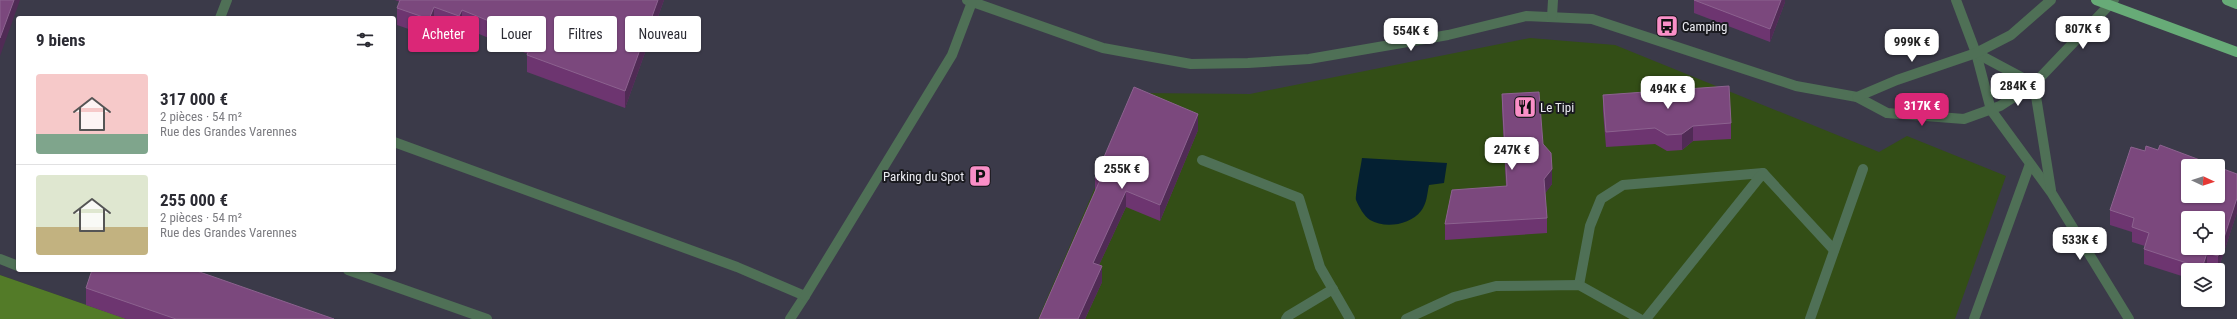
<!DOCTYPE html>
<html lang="fr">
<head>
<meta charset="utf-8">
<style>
  body { margin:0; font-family:"Roboto Condensed",sans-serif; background:#f7f7f7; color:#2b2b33; height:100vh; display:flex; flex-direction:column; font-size:15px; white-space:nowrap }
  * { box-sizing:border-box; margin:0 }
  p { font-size:13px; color:#7c7c81 }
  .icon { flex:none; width:22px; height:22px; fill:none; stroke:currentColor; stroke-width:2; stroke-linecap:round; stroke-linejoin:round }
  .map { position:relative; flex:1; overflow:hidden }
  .panel { position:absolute; left:16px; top:16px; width:380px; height:256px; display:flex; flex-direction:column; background:#fff; border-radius:4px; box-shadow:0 1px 3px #0004 }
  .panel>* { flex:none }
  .banner { position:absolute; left:408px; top:16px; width:380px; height:36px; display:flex; gap:8px }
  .needle { width:26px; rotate:94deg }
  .controls { position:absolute; left:2181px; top:159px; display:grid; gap:8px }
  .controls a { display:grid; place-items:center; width:44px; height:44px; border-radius:4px; background:#fff; box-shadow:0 1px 3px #0004; font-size:20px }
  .price { position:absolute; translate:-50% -34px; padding:0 9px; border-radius:8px; background:#fff; color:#222; font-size:13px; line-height:26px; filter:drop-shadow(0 1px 2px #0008) }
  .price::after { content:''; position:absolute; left:50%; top:24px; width:12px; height:9px; margin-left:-6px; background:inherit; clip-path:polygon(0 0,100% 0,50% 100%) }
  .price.current { background:#db2777; color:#fff }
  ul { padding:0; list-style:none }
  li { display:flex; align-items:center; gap:12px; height:100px; padding:0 20px }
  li+li { border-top:1px solid #e1e1e2 }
  li span { display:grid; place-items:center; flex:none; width:112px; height:80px; border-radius:4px; color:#555 }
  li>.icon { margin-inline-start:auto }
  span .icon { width:48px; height:48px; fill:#fffc; stroke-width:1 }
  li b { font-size:17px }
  h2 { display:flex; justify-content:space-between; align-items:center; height:48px; padding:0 20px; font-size:17px }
  .chip { padding:0 14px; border-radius:4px; background:#fff; box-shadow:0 1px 3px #0004; font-size:14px; line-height:36px }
  .chip.current { background:#db2777; color:#fff }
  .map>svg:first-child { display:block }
</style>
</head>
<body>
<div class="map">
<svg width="2237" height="319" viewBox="0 0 2237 319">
  <rect width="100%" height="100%" fill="#32323c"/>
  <path fill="#3b3a49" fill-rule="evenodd" d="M0 0H2237V319H127L0 275ZM18 18H394V270H18ZM2188 166H2218V196H2188ZM2188 218H2218V248H2188ZM2188 270H2218V300H2188Z"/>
  <path fill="#334e16" d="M1530 38 1615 45 1879 152 1907 136 2006 176 1955 319H1038L1136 93 1250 94Z"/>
  <path fill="#537b28" d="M0 275 127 319H0Z"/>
  <path fill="#042032" d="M1362 158 1447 163 1444 183 1429 185C1427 194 1427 203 1421 211 1410 225 1385 229 1370 220 1364 216 1359 207 1356 200 1355 196 1361 165 1362 158Z"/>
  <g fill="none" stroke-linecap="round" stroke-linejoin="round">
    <g stroke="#4f7056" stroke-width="10">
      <path d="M967 0 1103 48 1191 64 1248 63 1309 59 1448 35 1526 16 1592 19 1796 86 1857 97 1887 113 1964 119 2000 106 2034 84 2114 0"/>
      <path d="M1956 0 1976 53 1991 110 2051 192 2129 319"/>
      <path d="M1552 17 1553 0"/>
      <path d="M220 18 227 0"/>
      <path d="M1976 53 2034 84"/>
      <path d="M2034 84 2051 190"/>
      <path d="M1857 97 1897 80 1976 53 2011 35 2051 0"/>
      <path d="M394 142 737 267 805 296 790 319"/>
      <path d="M1202 160 1299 198 1320 267 1350 319"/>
      <path d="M0 259 18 266"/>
      <path d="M348 270 487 319"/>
      <path d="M1579 285 1590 226 1601 199 1623 185 1763 173"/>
      <path d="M805 296 952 55 972 2"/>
      <path d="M1286 319 1288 316 1333 289"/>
      <path d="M1406 319 1454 297 1496 286 1579 285 1640 319"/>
      <path d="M1646 319 1763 173 1834 250"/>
      <path d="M1810 319 1863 169"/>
      <path d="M1974 319 2030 164"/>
    </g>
    <g stroke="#67ab77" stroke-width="10">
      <path d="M2096 0 2237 52"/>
      <path d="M2227 0 2237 4"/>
    </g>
  </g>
  <g fill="#6d3570">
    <path d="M395 0H664L625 108 527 72V55L528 54 462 27 459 34 434 24 429 36 397 25V8L400 2Z"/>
    <path d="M1694 0H1785V2L1770 42 1694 13Z"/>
    <path d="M1502 94 1543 144 1552 184 1545 193 1547 218V233L1445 240V224L1506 186 1502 109Z"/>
    <path d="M1603 95 1731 123V139L1693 141 1682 150 1667 151 1655 144 1606 147 1603 111Z"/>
    <path d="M1198 130 1160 221 1126 207 1099 265 1102 282 1085 319H1039L1095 192V178Z"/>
    <path d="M2158 150 2237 174V212L2218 270H2214L2207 268 2206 270H2188V278L2144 264V249L2145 246 2132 242V232L2110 225V210L2145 151Z"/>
    <path d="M86 288 334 319H126L86 305Z"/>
  </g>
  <g fill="#502b55">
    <path d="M14 0H20L0 56V38Z"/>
    <path d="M658 0H664L625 108V91Z"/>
    <path d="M1781 0H1785V2L1770 42V29Z"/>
    <path d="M434 7V24L429 36V19Z"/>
    <path d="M462 10V27L459 34V16Z"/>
    <path d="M1198 114V130L1160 221V205Z"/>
    <path d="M1693 126V141L1682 150V134Z"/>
    <path d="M1552 169V184L1544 195V179Z"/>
    <path d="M1126 191V207L1093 278V263Z"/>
    <path d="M2237 198V212L2218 270V256Z"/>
    <path d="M2207 253V268L2206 270H2202Z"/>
    <path d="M1102 266V282L1085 319H1078Z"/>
  </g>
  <g fill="#7b487d" stroke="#8c628f" fill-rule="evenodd">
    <path d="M0 0H14L0 38Z"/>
    <path d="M400 0H658L625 91 527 55 533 39 462 10 459 16 434 7 429 19 397 8Z"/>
    <path d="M1694 0H1781L1770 29Z"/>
    <path d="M1729 86 1731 123 1693 126 1682 134 1667 135 1655 128 1606 132 1603 95Z"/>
    <path d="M1134 87 1198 114 1160 205 1126 191 1093 263 1102 266 1078 319H1039L1100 180 1095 178Z"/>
    <path d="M1539 92 1543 144 1551 153 1552 169 1544 179 1547 218 1445 224 1452 190 1507 186 1502 94Z"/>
    <path d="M2160 145 2216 166H2188V196H2218V167L2237 174V198L2218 256 2207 253 2202 268 2144 249 2149 233 2132 227 2134 218 2110 210 2131 147 2145 151 2146 146 2158 150ZM2188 218H2218V248H2188Z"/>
    <path d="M92 270H194L334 319H176L86 288Z"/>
  </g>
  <defs>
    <g id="bus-square" transform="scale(1.15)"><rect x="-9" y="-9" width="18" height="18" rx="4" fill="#fa8fc7" stroke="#1a1a1f"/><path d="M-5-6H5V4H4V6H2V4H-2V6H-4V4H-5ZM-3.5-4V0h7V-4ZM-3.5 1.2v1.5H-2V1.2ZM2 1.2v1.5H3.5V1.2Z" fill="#111"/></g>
    <g id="restaurant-square" transform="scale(1.15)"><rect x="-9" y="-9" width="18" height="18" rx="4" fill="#fa8fc7" stroke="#1a1a1f"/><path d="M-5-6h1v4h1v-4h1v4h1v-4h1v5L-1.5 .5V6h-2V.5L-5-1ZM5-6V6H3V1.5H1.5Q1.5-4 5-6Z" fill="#111"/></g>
    <g id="parking-square" transform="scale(1.15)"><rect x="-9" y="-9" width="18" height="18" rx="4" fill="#fa8fc7" stroke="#1a1a1f"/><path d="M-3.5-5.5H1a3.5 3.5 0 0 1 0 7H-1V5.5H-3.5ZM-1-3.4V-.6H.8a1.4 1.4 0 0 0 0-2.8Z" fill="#111"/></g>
  </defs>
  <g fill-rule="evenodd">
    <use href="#bus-square" x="1667" y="26"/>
    <use href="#restaurant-square" x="1525" y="107"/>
    <use href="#parking-square" x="980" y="176"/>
  </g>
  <g text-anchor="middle" stroke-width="4" stroke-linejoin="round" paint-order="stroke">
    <g font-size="13" fill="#eaeaf0" stroke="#1a1a1f" text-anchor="start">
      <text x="1682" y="31">Camping</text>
      <text x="1540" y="112">Le Tipi</text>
      <text x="964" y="181" text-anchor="end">Parking du Spot</text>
    </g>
  </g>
</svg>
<div class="controls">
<a><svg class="needle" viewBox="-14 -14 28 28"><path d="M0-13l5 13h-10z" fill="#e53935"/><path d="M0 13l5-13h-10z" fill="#7c7c81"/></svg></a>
<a><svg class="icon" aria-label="locate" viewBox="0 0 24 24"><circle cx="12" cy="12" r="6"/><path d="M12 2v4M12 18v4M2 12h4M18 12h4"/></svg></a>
<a><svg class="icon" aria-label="layers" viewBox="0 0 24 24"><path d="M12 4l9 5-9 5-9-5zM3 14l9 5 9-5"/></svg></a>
</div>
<b class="price" style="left:2083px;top:50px">807K €</b>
<b class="price" style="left:1411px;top:52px">554K €</b>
<b class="price" style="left:1912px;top:63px">999K €</b>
<b class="price" style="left:2018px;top:107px">284K €</b>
<b class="price" style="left:1668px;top:110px">494K €</b>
<b class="price current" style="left:1922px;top:127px">317K €</b>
<b class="price" style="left:1512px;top:171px">247K €</b>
<b class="price" style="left:1122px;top:190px">255K €</b>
<b class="price" style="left:2080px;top:261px">533K €</b>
<div class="banner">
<a class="chip current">Acheter</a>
<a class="chip">Louer</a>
<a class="chip">Filtres</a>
<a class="chip">Nouveau</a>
</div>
<section class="panel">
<h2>9 biens<svg class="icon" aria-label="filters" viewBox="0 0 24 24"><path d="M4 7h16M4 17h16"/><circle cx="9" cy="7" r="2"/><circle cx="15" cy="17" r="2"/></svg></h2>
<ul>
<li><span style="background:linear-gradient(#f6c9c9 75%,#7fa58c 0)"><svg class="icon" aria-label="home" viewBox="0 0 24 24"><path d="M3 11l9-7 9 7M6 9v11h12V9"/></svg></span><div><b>317 000 €</b><p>2 pièces · 54 m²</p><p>Rue des Grandes Varennes</p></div></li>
<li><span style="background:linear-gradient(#dfe7d0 65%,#c2b280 0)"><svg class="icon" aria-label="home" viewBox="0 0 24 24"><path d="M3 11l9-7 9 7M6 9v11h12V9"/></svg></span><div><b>255 000 €</b><p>2 pièces · 54 m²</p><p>Rue des Grandes Varennes</p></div></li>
</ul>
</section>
</div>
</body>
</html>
